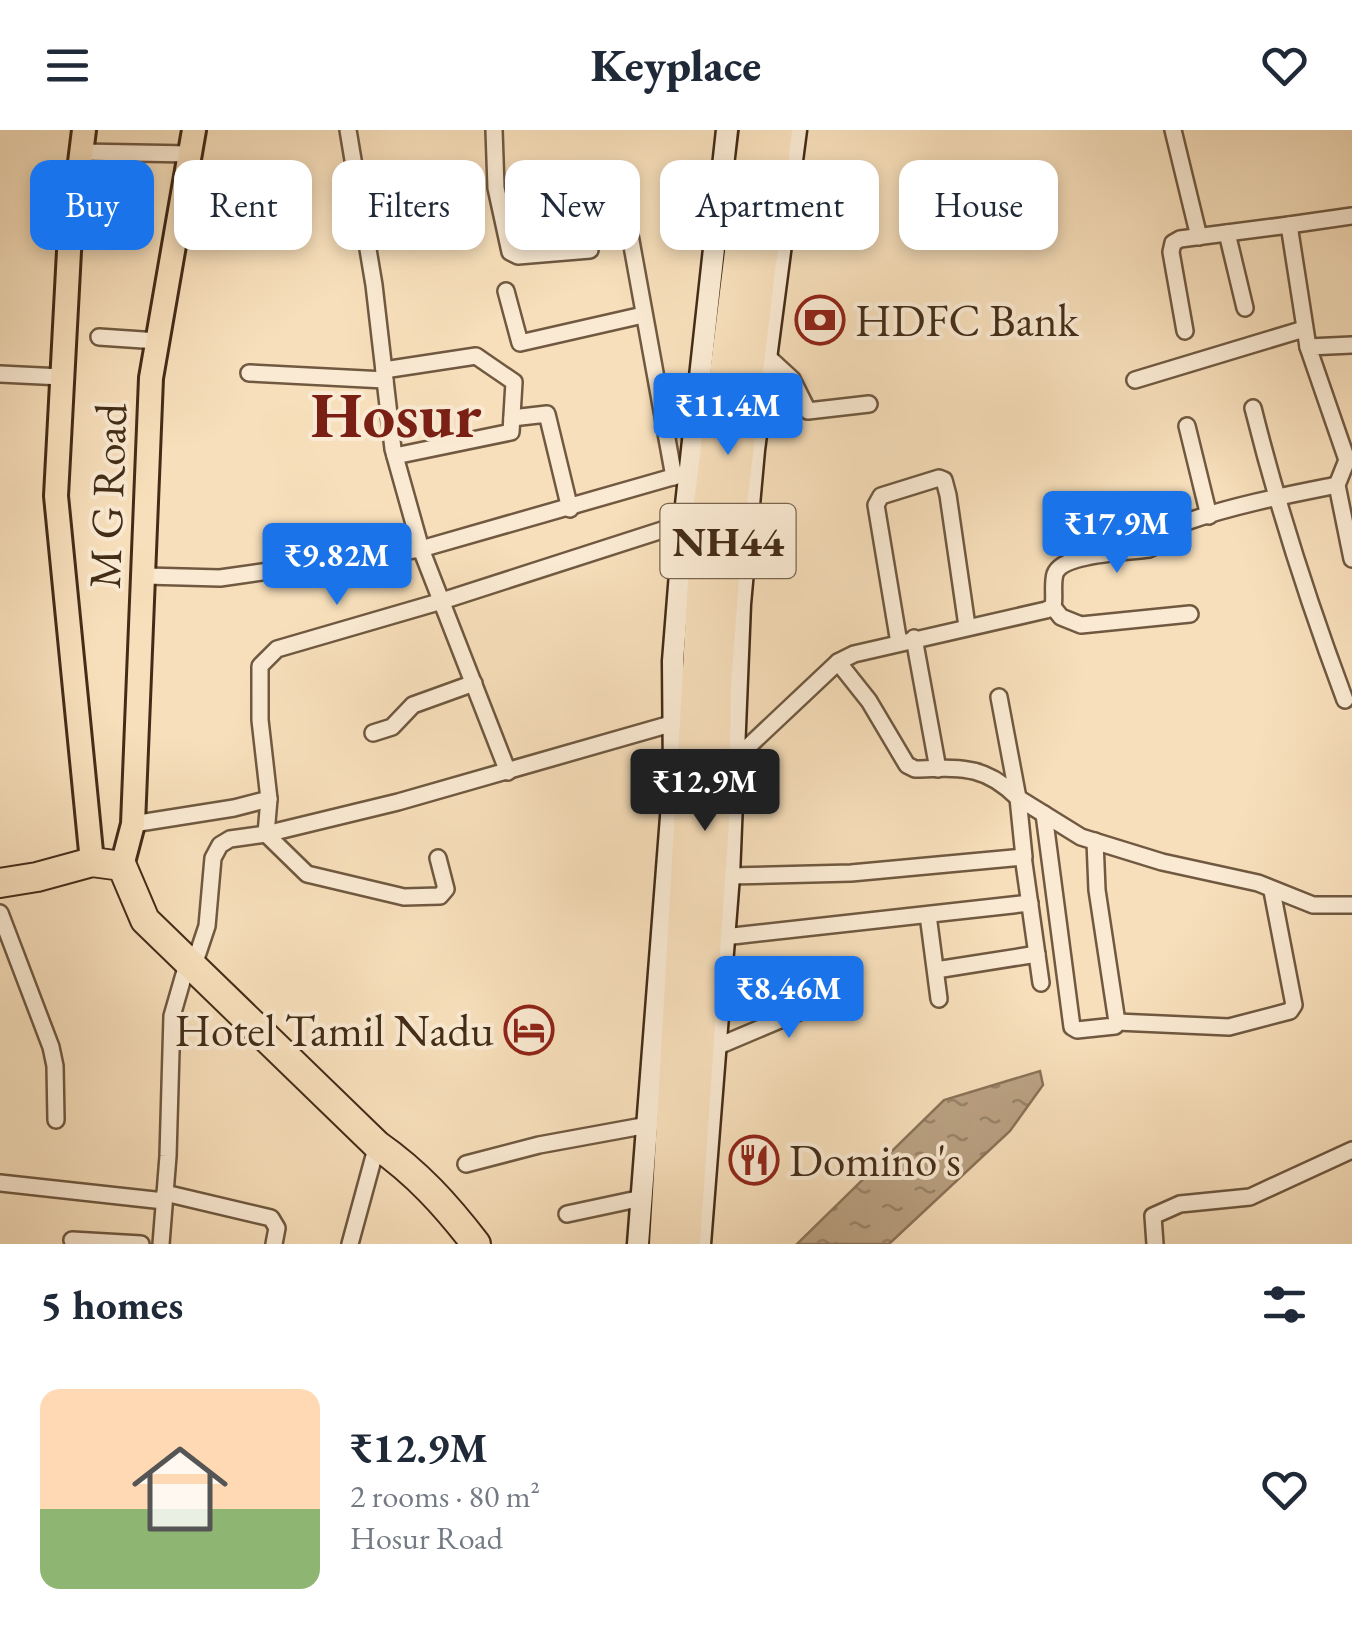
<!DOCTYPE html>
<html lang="en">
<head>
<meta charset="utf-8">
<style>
  body { margin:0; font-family:"EB Garamond",serif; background:#f6f6f7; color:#1f2937; height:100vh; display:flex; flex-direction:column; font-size:38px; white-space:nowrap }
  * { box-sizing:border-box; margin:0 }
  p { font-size:32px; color:#747a83 }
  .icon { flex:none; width:55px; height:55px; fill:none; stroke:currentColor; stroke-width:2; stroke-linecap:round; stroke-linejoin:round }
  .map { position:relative; height:1114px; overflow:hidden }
  .side { display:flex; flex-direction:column; background:#fff; flex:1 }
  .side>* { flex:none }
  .top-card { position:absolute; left:30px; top:30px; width:1292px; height:90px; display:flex; gap:20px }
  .price { position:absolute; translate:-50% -85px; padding:0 22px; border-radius:10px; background:#1a73e8; color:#fff; font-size:32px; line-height:65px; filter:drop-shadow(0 2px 5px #0008) }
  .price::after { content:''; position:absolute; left:50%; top:60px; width:30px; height:22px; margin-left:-15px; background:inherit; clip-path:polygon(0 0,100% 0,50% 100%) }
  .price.current { background:#222; color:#fff }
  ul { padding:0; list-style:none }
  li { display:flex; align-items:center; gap:30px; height:250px; padding:0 40px }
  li+li { border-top:2px solid #e0e1e3 }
  li span { display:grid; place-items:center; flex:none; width:280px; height:200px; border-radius:20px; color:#555 }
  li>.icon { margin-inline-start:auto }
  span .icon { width:120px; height:120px; fill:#fffc; stroke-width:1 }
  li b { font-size:42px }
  h2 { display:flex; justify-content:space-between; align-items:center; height:120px; padding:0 40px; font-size:42px }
  .tag { padding:0 35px; border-radius:20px; background:#fff; box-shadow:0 5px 15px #0003; font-size:35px; line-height:90px }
  .tag.current { background:#1a73e8; color:#fff }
  header { display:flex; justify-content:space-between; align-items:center; height:130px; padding:0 40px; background:#fff; font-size:45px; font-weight:800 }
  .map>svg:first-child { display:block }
</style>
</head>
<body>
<header><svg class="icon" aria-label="menu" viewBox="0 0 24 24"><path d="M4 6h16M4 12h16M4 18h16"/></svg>Keyplace<svg class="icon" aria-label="heart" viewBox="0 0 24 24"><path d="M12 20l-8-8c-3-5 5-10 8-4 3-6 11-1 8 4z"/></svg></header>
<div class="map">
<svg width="1352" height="1114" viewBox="0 0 1352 1114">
  <defs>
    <pattern id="water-ripples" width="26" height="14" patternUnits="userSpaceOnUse" patternTransform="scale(2.5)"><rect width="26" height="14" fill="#baa283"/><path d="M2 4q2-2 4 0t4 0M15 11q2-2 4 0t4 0" fill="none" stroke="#99846a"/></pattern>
  </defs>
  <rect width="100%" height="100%" fill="#f7dfbb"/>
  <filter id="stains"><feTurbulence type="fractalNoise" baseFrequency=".002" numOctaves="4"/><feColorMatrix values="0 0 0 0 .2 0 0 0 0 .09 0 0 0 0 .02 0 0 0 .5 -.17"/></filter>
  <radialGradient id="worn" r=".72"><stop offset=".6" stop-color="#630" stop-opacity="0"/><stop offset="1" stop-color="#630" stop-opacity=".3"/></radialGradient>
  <path fill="url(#water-ripples)" stroke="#8a7358" stroke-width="2.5" d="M1040 941 1043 955 1010 1001 889 1114H797L944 970Z"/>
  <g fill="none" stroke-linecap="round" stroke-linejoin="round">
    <g stroke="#705940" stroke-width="20">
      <g id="street">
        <path d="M348 0 374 155 393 319 421 419 508 642"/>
        <path d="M494 0 496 58 510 122 518 126 590 120"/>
        <path d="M1173 0 1199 107"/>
        <path d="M81 22 190 24"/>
        <path d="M628 94 674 347"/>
        <path d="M1227 103 1245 178"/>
        <path d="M506 161 520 213 643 185"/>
        <path d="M1185 201 1171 122 1173 113 1180 109 1289 95"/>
        <path d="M99 207 158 211"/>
        <path d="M1352 215 1308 217 1347 330 1337 355 1352 429"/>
        <path d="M1308 217 1289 95 1352 86"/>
        <path d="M767 226 792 249 808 281 869 274"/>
        <path d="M384 240 476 226 514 252 511 302 395 326"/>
        <path d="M249 243 385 250"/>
        <path d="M0 244 62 247"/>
        <path d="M1135 250 1304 199"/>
        <path d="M1253 278C1278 378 1309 474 1345 570"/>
        <path d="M512 288 547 284 570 379"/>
        <path d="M1187 296 1209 386"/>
        <path d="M146 446 220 448 421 419 690 342"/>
        <path d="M1053 477 1061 487 1081 495 1190 484"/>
        <path d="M914 508 938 639"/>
        <path d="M899 513 876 375 881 366 939 348 944 350 948 365 967 496"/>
        <path d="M838 532 869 571 907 635 915 639C960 638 984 634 1018 668"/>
        <path d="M999 567 1018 668"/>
        <path d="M373 603 392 597 413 575 474 553"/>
        <path d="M734 630 838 532 854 524 1046 480 1053 477C1055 467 1052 454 1055 444 1062 423 1129 422 1149 419 1165 414 1171 398 1186 392 1234 375 1287 365 1337 355"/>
        <path d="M269 669 266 704 307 744 404 767 440 766 446 759 438 728"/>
        <path d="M1044 684 1072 897 1077 900 1115 896 1117 892 1097 760 1095 711"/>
        <path d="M133 694 234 678 269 669 260 590V536L277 519 442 471 684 393"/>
        <path d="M1023 726 1041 853"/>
        <path d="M729 746 851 743 1024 727 1018 668 1081 707 1162 732 1258 753 1313 775H1352"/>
        <path d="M0 783 51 917 55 936 56 990"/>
        <path d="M928 785 939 869"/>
        <path d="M724 807 1030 773"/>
        <path d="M193 838 207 796 213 728 220 715 230 709 266 704 398 672 674 593"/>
        <path d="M936 840 1037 824"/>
        <path d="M1117 892 1229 897 1290 881 1294 875 1272 761"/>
        <path d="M716 917 844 863"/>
        <path d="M466 1034 539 1015 648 995"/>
        <path d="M0 1053 164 1071"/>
        <path d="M165 1063 271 1088 277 1098 274 1114"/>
        <path d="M567 1084 642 1068"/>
        <path d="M72 1110 141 1114"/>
        <path d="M161 1114 168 1026 172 886 187 834"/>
        <path d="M350 1114 377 1015"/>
        <path d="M1155 1114 1153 1086 1180 1074 1250 1067 1352 1020"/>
      </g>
    </g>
    <g stroke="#432c17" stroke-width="25">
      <g id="secondary">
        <path d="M638 1114 674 648 673 531 684 393 727 0"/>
        <path d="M700 1114 729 746 740 474 754 320 796 0"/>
      </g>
    </g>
    <g stroke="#432c17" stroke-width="28">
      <g id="primary">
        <path d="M84 0 69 121 56 366 92 732"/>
        <path d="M122 736 133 694 151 248 194 0"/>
      </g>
    </g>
    <g stroke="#432c17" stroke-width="32">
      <g id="highway">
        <path d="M0 753 37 747 92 732 122 736 145 790 377 1015C417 1043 446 1075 476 1114"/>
        <path d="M664 1114 705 399 754 0"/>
        <path d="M686 1114 715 692 717 555 727 423 778 0"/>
      </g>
    </g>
    <use href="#street" stroke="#faead3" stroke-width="15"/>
    <use href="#secondary" stroke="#faead3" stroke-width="20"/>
    <use href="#primary" stroke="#f7dfbb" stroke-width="22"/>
    <use href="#highway" stroke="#f7dfbb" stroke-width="28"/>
  </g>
  <defs>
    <g id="bank-ring" transform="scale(2.5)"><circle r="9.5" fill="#faead3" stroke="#8f2418" stroke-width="1.5"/><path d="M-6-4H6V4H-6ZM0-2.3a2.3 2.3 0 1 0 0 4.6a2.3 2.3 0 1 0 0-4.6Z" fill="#8f2418"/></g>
    <g id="hotel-ring" transform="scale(2.5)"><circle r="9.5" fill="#faead3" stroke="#8f2418" stroke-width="1.5"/><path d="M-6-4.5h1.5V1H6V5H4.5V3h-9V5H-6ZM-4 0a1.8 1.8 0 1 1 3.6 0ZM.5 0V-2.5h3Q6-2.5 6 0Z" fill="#8f2418"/></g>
    <g id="restaurant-ring" transform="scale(2.5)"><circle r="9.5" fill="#faead3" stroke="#8f2418" stroke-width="1.5"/><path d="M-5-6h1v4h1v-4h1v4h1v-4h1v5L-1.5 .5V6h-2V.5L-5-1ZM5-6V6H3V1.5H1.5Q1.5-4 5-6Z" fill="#8f2418"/></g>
  </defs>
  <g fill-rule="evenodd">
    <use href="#bank-ring" x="820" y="190"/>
    <use href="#hotel-ring" x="529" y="900"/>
    <use href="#restaurant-ring" x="754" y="1030"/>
  </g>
  <g text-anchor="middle" stroke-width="8" stroke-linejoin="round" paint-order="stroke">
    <rect fill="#faead3" stroke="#7a654f" stroke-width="2.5" x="660.5" y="374" width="135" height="74" rx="8"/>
    <g font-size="42" font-weight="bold" fill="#432c17">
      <text x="728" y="426">NH44</text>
    </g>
    <g font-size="45" fill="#432c17" stroke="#faead3" text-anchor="start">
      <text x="855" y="206">HDFC Bank</text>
      <text x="494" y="916" text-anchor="end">Hotel Tamil Nadu</text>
      <text x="789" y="1046">Domino's</text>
    </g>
    <g font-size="45" fill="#432c17" stroke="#faead3">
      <text transform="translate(107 366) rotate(-88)" y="16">M G Road</text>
    </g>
    <g font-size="65" font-weight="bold" fill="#7a1f14" stroke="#faead3">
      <text x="396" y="307">Hosur</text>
    </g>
  </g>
  <rect width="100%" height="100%" filter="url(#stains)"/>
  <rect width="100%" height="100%" fill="url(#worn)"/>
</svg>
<b class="price" style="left:728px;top:328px">₹11.4M</b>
<b class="price" style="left:1117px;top:446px">₹17.9M</b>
<b class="price" style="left:337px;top:478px">₹9.82M</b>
<b class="price current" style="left:705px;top:704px">₹12.9M</b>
<b class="price" style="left:789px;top:911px">₹8.46M</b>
<div class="top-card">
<a class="tag current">Buy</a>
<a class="tag">Rent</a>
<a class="tag">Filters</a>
<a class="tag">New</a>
<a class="tag">Apartment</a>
<a class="tag">House</a>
</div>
</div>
<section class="side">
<h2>5 homes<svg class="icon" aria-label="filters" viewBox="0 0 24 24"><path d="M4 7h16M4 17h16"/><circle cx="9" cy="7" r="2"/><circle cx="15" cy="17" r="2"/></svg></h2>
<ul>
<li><span style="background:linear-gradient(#ffd9b3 60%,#8fb573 0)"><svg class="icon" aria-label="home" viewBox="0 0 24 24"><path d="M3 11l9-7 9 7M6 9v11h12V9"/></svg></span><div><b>₹12.9M</b><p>2 rooms · 80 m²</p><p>Hosur Road</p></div><svg class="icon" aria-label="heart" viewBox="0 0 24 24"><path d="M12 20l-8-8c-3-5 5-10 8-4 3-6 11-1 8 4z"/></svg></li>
</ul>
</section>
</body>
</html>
